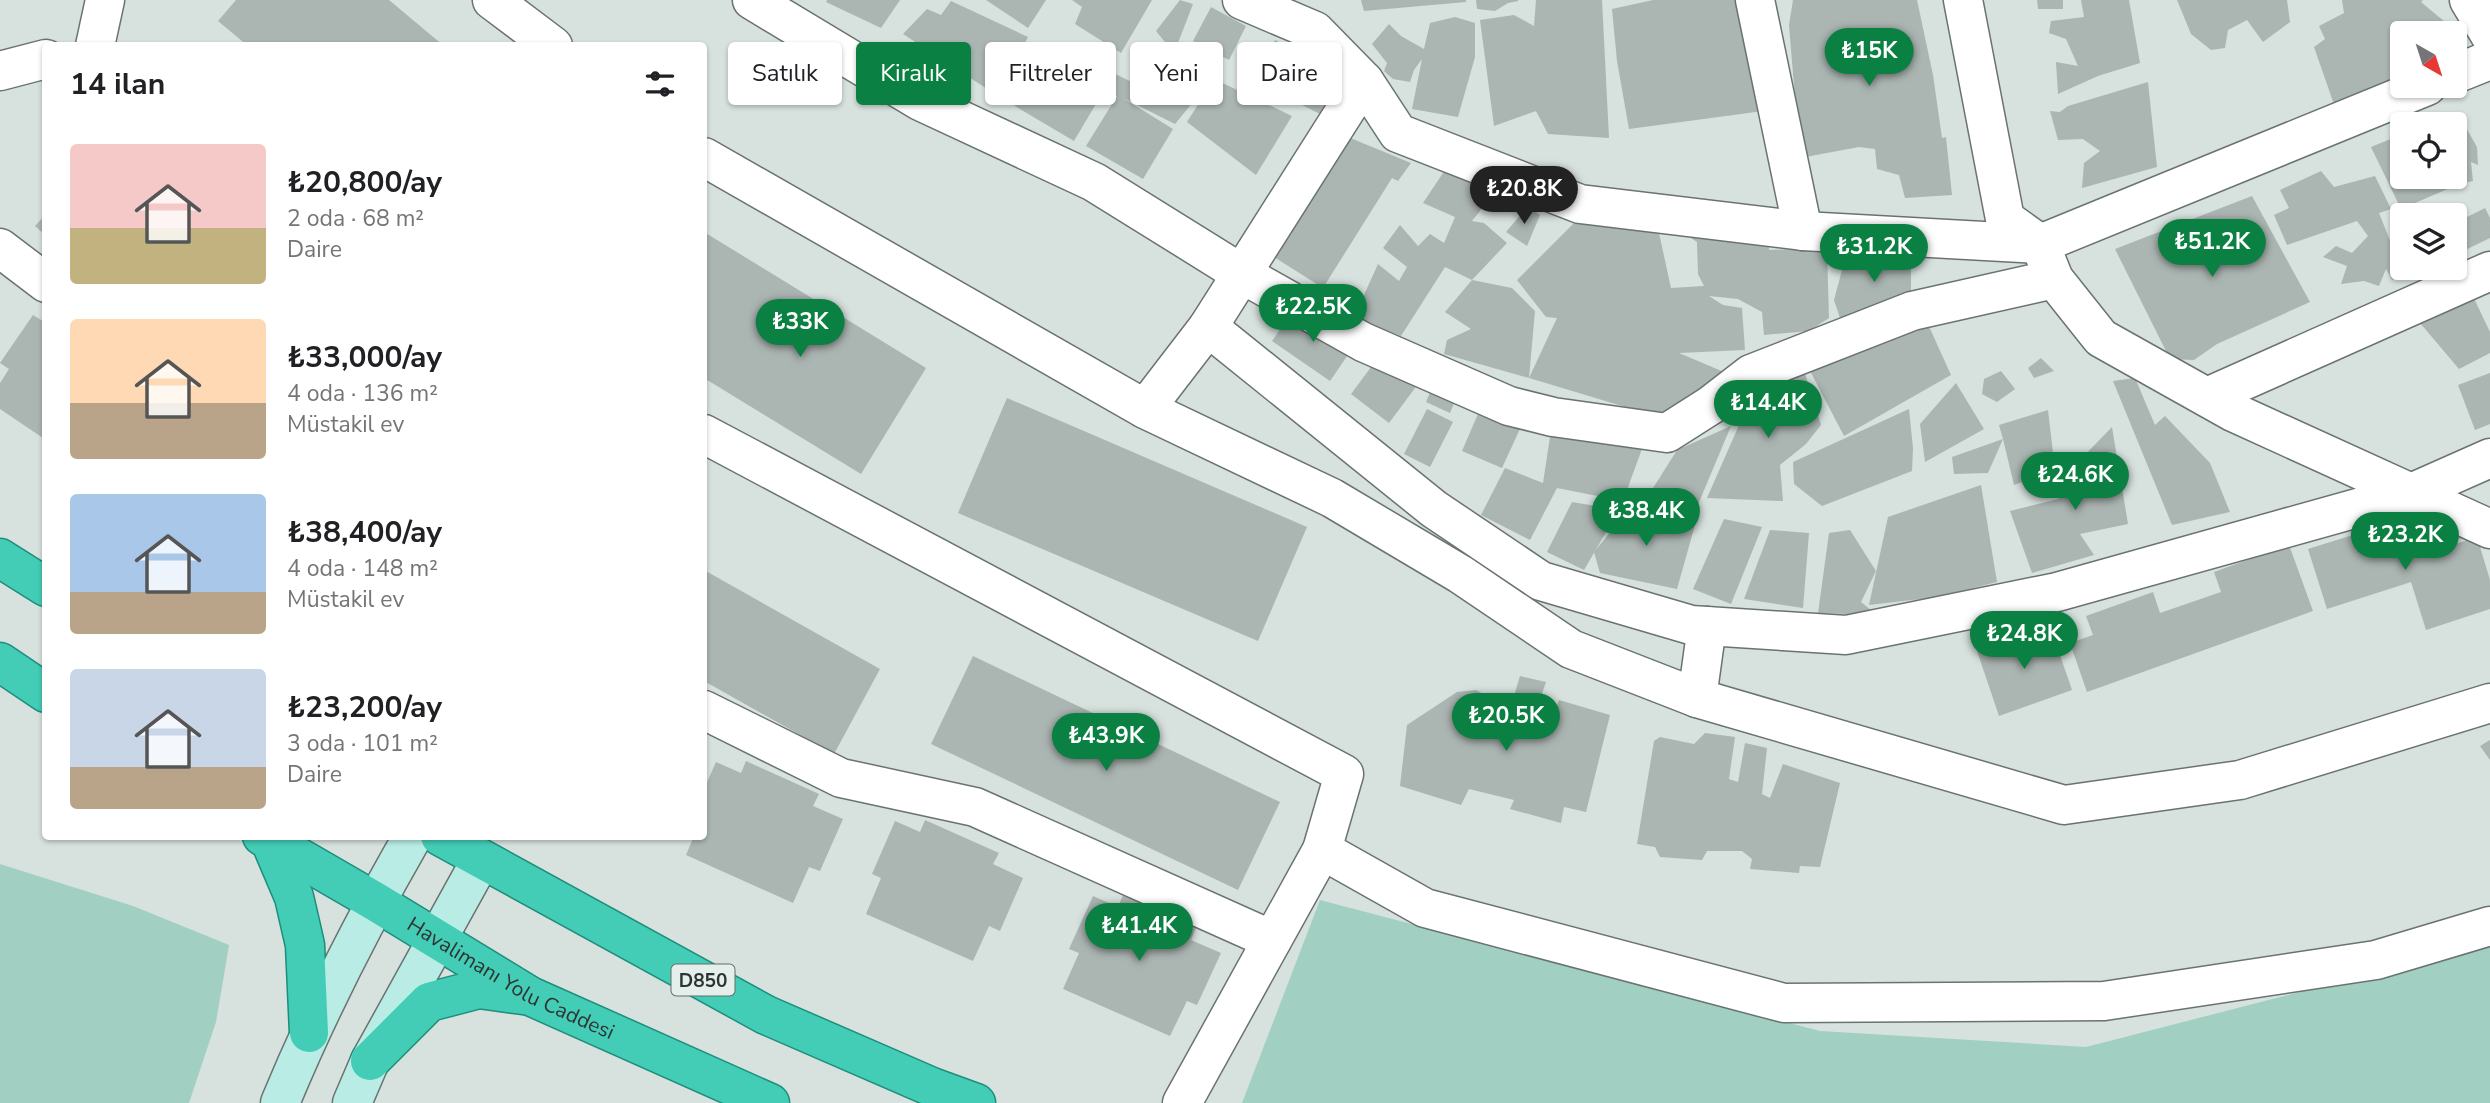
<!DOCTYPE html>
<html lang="tr">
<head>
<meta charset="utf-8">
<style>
  body { margin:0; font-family:"Nunito Sans",sans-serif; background:#f6f6f6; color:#202124; height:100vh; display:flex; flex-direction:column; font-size:26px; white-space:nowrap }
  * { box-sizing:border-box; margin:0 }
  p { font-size:23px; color:#757577 }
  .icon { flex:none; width:38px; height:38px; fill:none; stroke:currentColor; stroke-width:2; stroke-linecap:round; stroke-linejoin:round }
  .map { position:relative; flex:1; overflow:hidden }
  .drawer { position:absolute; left:42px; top:42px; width:665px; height:798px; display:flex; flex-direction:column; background:#fff; border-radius:7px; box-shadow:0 2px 5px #0004 }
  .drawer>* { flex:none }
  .banner { position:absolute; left:728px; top:42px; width:665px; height:63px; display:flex; gap:14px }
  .needle { width:46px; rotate:141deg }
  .fabs { position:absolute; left:2390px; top:21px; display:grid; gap:14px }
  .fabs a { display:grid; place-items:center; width:77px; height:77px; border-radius:7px; background:#fff; box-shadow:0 2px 5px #0004; font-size:35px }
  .price { position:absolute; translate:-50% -60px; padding:0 16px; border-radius:24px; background:#0b8043; color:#fff; font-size:23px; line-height:46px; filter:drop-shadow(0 2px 4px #0008) }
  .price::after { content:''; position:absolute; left:50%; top:42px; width:21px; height:16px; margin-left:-10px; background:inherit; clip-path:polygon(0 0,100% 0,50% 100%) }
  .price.on { background:#222; color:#fff }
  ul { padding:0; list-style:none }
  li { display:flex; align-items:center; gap:21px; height:175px; padding:0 28px }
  li span { display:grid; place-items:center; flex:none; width:196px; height:140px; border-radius:7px; color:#555 }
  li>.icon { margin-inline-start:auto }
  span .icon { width:84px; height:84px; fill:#fffc; stroke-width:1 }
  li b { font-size:30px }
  h2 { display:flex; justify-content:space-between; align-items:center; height:84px; padding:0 28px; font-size:30px }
  .tag { padding:0 24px; border-radius:7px; background:#fff; box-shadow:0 2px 5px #0004; font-size:24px; line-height:63px }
  .tag.on { background:#0b8043; color:#fff }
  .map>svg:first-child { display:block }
</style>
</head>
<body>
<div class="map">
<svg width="2490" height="1103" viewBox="0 0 2490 1103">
  <rect width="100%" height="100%" fill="#d7e1de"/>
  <g fill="#a1d0c3">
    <path d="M0 864 133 906 229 945 216 1022 189 1103H0Z"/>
    <path d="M1320 900 1820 1031 2086 1047 2490 943V1103H1242Z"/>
  </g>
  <g fill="#abb5b2">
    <path d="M236 0H389L444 46H248L218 21Z"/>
    <path d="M827 0H900L881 28 826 2Z"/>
    <path d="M986 0H1046L1028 28Z"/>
    <path d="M1072 0H1152L1121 53 1075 24 1082 7Z"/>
    <path d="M1180 0 1193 4 1178 43 1221 68 1175 124 1123 98 1173 129 1143 179 1086 146 1117 96 1075 75 1103 92 1074 141 998 96 903 34 927 9 941 15 951 1 1028 37 1001 91 1027 48 1069 72 1078 56 1136 84 1158 60 1182 63 1156 31Z"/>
    <path d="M1361 0H1466V2L1364 11Z"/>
    <path d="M1476 0H1518V1L1508 3 1495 11 1477 9Z"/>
    <path d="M1536 0H1602L1609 138 1548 134 1536 111 1494 126 1480 20 1514 15 1534 26Z"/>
    <path d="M1653 0H1753L1778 109 1629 129 1617 61 1612 9Z"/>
    <path d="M1793 0H1917L1933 75 1942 138 1946 137 1952 195 1905 198 1899 175 1877 169 1875 149 1859 147 1800 158 1789 25Z"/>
    <path d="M2037 0H2063V9H2038Z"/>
    <path d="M2081 0H2129L2140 63 2098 76 2058 94 2056 62 2078 66 2066 39 2049 33 2051 21 2084 17Z"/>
    <path d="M2177 0H2287L2290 22 2263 42 2247 20 2228 30 2225 48 2211 50 2191 34Z"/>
    <path d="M2342 0H2423L2421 2 2445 22 2450 33H2403V82L2337 113 2314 47 2325 39 2319 26 2344 13Z"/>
    <path d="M1211 7 1246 26 1229 60 1193 41Z"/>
    <path d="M1455 17 1475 23V57L1458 117 1412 109 1422 59 1414 70 1410 82 1393 79 1384 71 1387 63 1372 44 1389 24 1401 36 1424 49 1430 23Z"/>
    <path d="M1275 40 1340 72 1320 114 1254 81Z"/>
    <path d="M1214 79 1292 116 1256 175 1187 122Z"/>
    <path d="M2148 82 2157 167 2082 188 2084 163 2100 151 2083 139 2058 140 2050 111 2060 112 2068 106Z"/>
    <path d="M2465 126 2477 147 2478 165 2471 162 2473 181 2455 185 2451 178 2460 171 2455 158V147L2461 149 2455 145V130Z"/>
    <path d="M2403 134V177H2446L2450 188 2401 209 2371 147Z"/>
    <path d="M1348 137 1411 163 1398 181 1392 178 1323 288 1274 257 1293 231 1292 215Z"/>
    <path d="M1449 164 1495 192 1472 221 1484 223 1507 243 1472 280 1512 288 1535 311 1529 378 1444 354 1447 340 1471 329 1445 312 1472 280 1445 267 1401 336 1354 317 1378 264 1399 281 1407 267 1383 248 1400 225 1418 246 1430 234 1444 243 1455 217 1423 203Z"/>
    <path d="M2321 171 2334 187 2375 176 2391 209 2379 213 2393 248 2403 242V268H2413L2392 280 2386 269 2379 286 2364 281 2341 284 2347 266 2323 257 2336 246 2352 253 2368 236 2357 221 2287 245 2274 215 2289 208 2280 190Z"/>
    <path d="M2252 196 2310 302 2217 344 2194 360 2170 359 2115 249Z"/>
    <path d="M1528 206 1540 215 1527 246 1506 232Z"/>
    <path d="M2485 208 2490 218V238L2455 255V223Z"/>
    <path d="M46 214V236L35 226Z"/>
    <path d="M1581 216 1657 224 1671 288 1704 286 1698 274 1697 242 1677 228 1768 236 1769 250 1827 248 1829 318 1809 331 1764 335 1762 312 1738 299 1709 296 1723 305 1742 308 1745 350 1679 353 1724 372 1662 418 1529 378 1557 318 1546 317 1517 280Z"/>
    <path d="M704 232 926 368 861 474 704 378Z"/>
    <path d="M1902 247 1911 267V307L1871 318H1840L1834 300 1846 255Z"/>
    <path d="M2470 290 2490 332V353L2459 369 2415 317Z"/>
    <path d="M1296 306 1354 346 1330 381 1272 341Z"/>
    <path d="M1922 311 1951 375 1844 436 1808 367Z"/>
    <path d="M33 315 46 323V440L0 409V383L9 369 0 363Z"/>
    <path d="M1380 355 1418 384 1389 423 1351 394Z"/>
    <path d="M2041 358 2054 371 2034 378 2028 368Z"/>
    <path d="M1803 367 1821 425 1806 444 1780 465 1783 501 1707 498 1754 391Z"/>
    <path d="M2001 371 2015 389 1997 402 1982 394 1984 379Z"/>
    <path d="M2490 373V424L2475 430 2458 385Z"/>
    <path d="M1436 378 1459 392 1450 413 1426 402Z"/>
    <path d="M2135 378 2155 425 2165 416 2210 463 2230 512 2172 525 2113 381Z"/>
    <path d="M1956 383 1984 429 1925 462 1920 424Z"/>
    <path d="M1007 398 1307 527 1258 641 958 513Z"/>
    <path d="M1484 400 1525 418 1502 468 1462 451Z"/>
    <path d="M1427 409 1453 422 1430 467 1404 454Z"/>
    <path d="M1909 409 1913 448 1912 471 1822 506 1794 484 1793 462Z"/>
    <path d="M2048 410 2055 470 2014 485 2003 439 1988 473 1954 474 1952 457 2003 439 1999 425Z"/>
    <path d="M1553 417 1643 446 1623 501 1557 488 1530 540 1481 515 1505 468 1543 483Z"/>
    <path d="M1731 426 1697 507 1667 513 1650 493 1677 450Z"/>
    <path d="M2112 427 2128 524 2080 534 2094 555 2032 573 2010 511 2058 499 2085 479 2078 462Z"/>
    <path d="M1981 485 1997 582 1938 597 1869 605 1888 517Z"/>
    <path d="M1572 502 1619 510 1584 570 1547 552Z"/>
    <path d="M1634 503 1695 525 1677 589 1600 573 1594 552Z"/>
    <path d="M2407 518 2419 556 2477 537 2490 580V609L2426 630 2411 582 2327 609 2308 549Z"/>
    <path d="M1724 519 1762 527 1731 604 1693 589Z"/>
    <path d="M1770 530 1809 533 1803 608 1744 599Z"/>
    <path d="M1850 530 1876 571 1861 602 1877 615 1818 613 1829 533Z"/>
    <path d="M2289 545 2313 611 2087 692 2070 643 2093 635 2086 616 2153 592 2160 613 2221 592 2214 572Z"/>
    <path d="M704 570 880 669 834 754 704 681Z"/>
    <path d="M2050 626 2072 690 1999 716 1977 651Z"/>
    <path d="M973 656 1280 802 1238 890 931 744Z"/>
    <path d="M1520 676 1546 682 1530 729 1545 737 1559 700 1610 715 1586 812 1564 807 1561 823 1510 809 1514 800 1469 789 1461 805 1400 786 1407 725 1457 692 1476 690 1499 702 1477 738 1501 739Z"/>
    <path d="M1705 733 1735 737 1729 779 1738 782 1745 743 1767 748 1762 794 1770 798 1783 764 1840 783 1820 867 1800 866 1799 873 1750 869 1752 859 1742 851H1707L1702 860 1660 857 1655 847 1637 844 1654 741 1660 737 1694 744Z"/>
    <path d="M2490 740V760L2480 746Z"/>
    <path d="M746 761 819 794 813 806 843 819 820 871 809 867 793 903 686 855 694 836H704V789L716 762 741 773Z"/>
    <path d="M925 820 999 853 993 864 1023 878 1000 931 989 926 973 961 866 914 881 878 872 874 895 821 920 832Z"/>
    <path d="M1123 895 1196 928 1191 940 1221 953 1197 1005 1187 1001 1170 1036 1063 989 1079 953 1069 949 1093 896 1118 907Z"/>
  </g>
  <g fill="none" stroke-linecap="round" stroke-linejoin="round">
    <g stroke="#6a7371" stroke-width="41">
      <g id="minor">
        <path d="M492 0 553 46"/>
        <path d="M752 0 920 101 1094 182 1242 274 1363 342 1509 406 1553 417 1667 433 1711 405 1751 374 1912 311 2054 279"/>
        <path d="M1242 0 1315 31 1364 81 1398 133 1580 204 1803 231 2040 244 2427 86"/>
        <path d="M1755 0 1803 231"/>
        <path d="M2469 0 2490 35"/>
        <path d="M95 46 105 0"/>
        <path d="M0 71 46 59"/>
        <path d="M2455 74 2490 60"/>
        <path d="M704 157 1145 409 1332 498 1460 574 1571 649 1697 698 2064 805 2240 780 2490 703"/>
        <path d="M0 248 46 283"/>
        <path d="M1208 327 1434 509 1541 581 1691 625 1846 635 2057 592 2411 493 2490 458"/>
        <path d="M2207 397 2490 271"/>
        <path d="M1145 409 1208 327 1364 81"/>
        <path d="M704 434 1344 774 1322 850"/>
        <path d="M1697 698 1707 626"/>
        <path d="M704 710 841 778 975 807 1272 940"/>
        <path d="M1182 1103 1322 850 1425 908 1784 1003 2104 1001 2376 960 2490 926"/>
      </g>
    </g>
    <g stroke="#6a7371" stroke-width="41">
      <path id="tertiary" d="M1963 0 2005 219 2040 244 2054 279 2101 338 2233 412 2490 529"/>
    </g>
    <g stroke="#6a7371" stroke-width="41">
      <g id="secondary">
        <path d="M280 1103C318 1011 363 923 413 836"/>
        <path d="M352 1103 370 1061 481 860"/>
      </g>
    </g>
    <g stroke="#1d8e7c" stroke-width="41">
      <g id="trunk">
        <path d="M0 558 46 587"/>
        <path d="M0 662 46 693"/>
        <path id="s1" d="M262 836 376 902 530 996 770 1103"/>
        <path d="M440 836 766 1015 932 1087 976 1103"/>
        <path d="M271 843 294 897 305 945 309 1033"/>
        <path d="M370 1061 429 1002 479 989 523 995"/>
      </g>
    </g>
    <use href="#minor" stroke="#fff" stroke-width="38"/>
    <use href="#tertiary" stroke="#fff" stroke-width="38"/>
    <use href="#secondary" stroke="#b8ece4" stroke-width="38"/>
    <use href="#trunk" stroke="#43ccb6" stroke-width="38"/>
  </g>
  <g text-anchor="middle" stroke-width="5" stroke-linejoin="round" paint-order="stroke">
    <rect fill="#e4efec" stroke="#656c6a" stroke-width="2" x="671.5" y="964.5" width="63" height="31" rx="5"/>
    <g font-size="19" font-weight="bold" fill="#2f3432">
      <text x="703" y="987">D850</text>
    </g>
    <g font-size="21" fill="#2f3432" stroke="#e4efec">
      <text dy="7" stroke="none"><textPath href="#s1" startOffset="287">Havalimanı Yolu Caddesi</textPath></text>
    </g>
  </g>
</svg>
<div class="fabs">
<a><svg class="needle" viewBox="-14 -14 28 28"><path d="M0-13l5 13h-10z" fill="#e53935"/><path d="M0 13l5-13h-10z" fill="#757577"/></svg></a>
<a><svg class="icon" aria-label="locate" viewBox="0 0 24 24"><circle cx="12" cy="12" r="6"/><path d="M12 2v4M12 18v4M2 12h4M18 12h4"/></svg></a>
<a><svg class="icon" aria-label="layers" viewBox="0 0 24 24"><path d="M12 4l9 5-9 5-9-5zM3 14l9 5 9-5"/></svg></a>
</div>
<b class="price" style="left:1869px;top:88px">₺15K</b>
<b class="price on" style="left:1524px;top:226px">₺20.8K</b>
<b class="price" style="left:2212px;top:279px">₺51.2K</b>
<b class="price" style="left:1874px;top:284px">₺31.2K</b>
<b class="price" style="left:1313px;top:344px">₺22.5K</b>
<b class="price" style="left:800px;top:359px">₺33K</b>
<b class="price" style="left:1768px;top:440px">₺14.4K</b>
<b class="price" style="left:2075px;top:512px">₺24.6K</b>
<b class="price" style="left:1646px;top:548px">₺38.4K</b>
<b class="price" style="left:2405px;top:572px">₺23.2K</b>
<b class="price" style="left:2024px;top:671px">₺24.8K</b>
<b class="price" style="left:1506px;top:753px">₺20.5K</b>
<b class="price" style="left:1106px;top:773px">₺43.9K</b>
<b class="price" style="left:1139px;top:963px">₺41.4K</b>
<div class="banner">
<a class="tag">Satılık</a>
<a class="tag on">Kiralık</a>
<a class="tag">Filtreler</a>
<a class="tag">Yeni</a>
<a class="tag">Daire</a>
</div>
<section class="drawer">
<h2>14 ilan<svg class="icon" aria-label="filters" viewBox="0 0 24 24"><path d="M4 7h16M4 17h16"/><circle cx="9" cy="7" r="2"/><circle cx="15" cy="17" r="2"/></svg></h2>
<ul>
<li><span style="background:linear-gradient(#f6c9c9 60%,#c2b280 0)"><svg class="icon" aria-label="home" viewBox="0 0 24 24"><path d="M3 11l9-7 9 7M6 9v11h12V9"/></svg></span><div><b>₺20,800/ay</b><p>2 oda · 68 m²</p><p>Daire</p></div></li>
<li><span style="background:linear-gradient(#ffd9b3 60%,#b9a48a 0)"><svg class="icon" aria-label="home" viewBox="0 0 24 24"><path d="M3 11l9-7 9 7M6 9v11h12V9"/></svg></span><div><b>₺33,000/ay</b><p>4 oda · 136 m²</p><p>Müstakil ev</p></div></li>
<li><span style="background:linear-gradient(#a9c7e8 70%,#b9a48a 0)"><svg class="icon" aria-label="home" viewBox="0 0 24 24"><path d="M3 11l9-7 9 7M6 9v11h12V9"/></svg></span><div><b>₺38,400/ay</b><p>4 oda · 148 m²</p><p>Müstakil ev</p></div></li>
<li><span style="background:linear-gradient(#c9d6e8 70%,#b9a48a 0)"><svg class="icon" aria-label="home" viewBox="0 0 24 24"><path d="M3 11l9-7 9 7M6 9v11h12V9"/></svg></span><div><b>₺23,200/ay</b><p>3 oda · 101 m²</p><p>Daire</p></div></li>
</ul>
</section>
</div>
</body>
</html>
